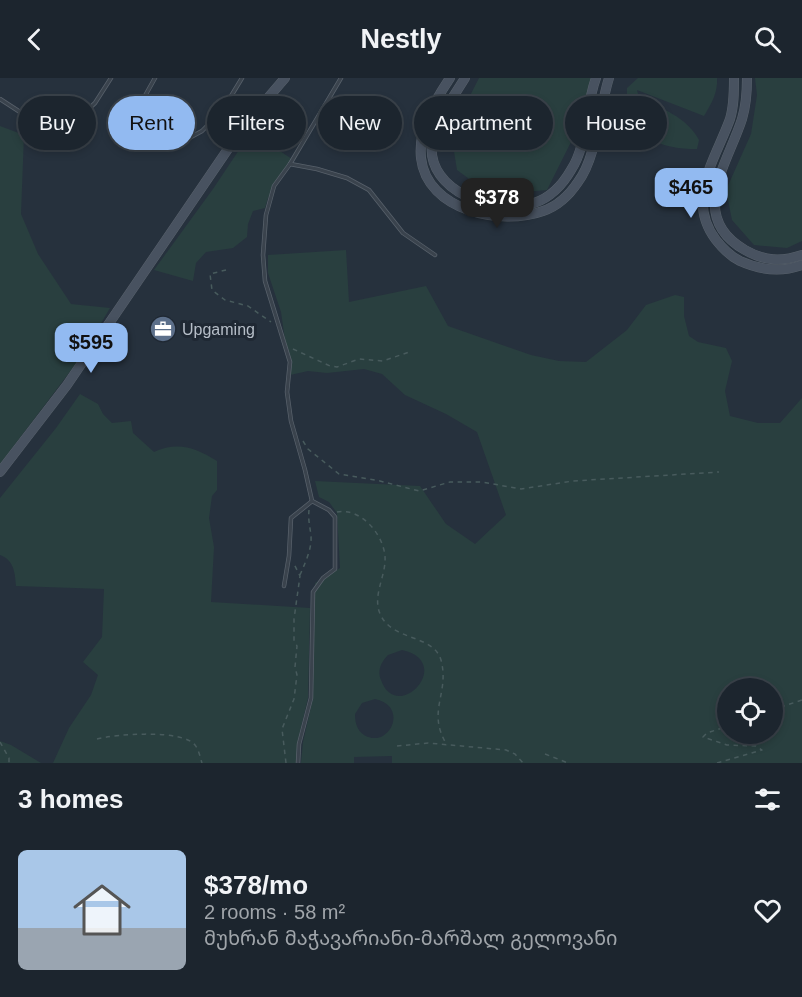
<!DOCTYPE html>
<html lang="en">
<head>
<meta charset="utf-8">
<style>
  body { margin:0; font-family:Arial,"Noto Sans Georgian",sans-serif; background:#29313a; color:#f1f3f6; height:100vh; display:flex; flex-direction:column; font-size:22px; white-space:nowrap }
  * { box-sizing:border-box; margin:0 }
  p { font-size:20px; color:#a0a5aa }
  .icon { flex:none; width:33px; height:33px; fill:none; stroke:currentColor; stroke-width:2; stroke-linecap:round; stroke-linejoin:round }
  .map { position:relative; height:685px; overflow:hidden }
  .side { display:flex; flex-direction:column; background:#1c252e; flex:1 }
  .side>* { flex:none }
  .guide { position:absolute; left:18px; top:18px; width:766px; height:54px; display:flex; gap:12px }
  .fabs { position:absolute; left:717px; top:600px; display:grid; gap:12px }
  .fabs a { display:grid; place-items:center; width:66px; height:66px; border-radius:50%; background:#1c252e; box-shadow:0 3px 9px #0003,0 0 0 2px #3a424a; font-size:30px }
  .price { position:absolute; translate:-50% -51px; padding:0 14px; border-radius:12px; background:#92baf1; color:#111; font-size:20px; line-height:39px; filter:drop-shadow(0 2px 3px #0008) }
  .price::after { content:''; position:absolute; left:50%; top:36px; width:18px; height:14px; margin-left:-9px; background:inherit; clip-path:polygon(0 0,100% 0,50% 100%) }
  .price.active { background:#222; color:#fff }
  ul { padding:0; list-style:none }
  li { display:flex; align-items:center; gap:18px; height:150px; padding:0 18px }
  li+li { border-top:2px solid #3a424a }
  li span { display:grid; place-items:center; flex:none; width:168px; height:120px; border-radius:9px; color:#555 }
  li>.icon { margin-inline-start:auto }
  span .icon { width:72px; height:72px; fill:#fffc; stroke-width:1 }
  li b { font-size:26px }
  h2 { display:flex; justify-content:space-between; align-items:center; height:72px; padding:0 18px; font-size:26px }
  .pill { padding:0 21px; border-radius:27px; background:#1c252e; box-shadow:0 3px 9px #0003,0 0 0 2px #3a424a; font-size:21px; line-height:54px }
  .pill.active { background:#92baf1; color:#111 }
  header { display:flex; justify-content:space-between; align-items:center; height:78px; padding:0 18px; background:#1c252e; font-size:27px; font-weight:800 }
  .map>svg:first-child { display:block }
</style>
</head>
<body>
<header><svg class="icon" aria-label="back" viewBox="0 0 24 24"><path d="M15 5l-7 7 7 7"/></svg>Nestly<svg class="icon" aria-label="search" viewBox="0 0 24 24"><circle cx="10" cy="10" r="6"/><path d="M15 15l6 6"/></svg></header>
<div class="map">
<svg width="802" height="685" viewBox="0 0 802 685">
  <rect width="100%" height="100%" fill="#26313d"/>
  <g fill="#293f3f" fill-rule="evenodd">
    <path d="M479 0H592L575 56 547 112 491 117 457 92 451 55Z"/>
    <path d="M638 0H717C718 15 711 26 704 38L637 12 639 20C661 30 687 39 699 62L697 71C659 71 649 61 621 39L627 24V10Z"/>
    <path d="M755 0H802V163L787 170 754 167 732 142 726 112 751 56 757 17Z"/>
    <path d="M0 48 24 57 21 136 38 176 71 226 110 230 81 279 0 386Z"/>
    <path d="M251 54 292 81 268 120 265 130 253 133 248 146 247 159 233 170 206 174 196 185 193 203 154 192 213 111Z"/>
    <path d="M346 172 349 224 426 208 448 248 531 277 559 283 586 284 627 252 646 227 675 217 684 219V238L689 258 698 264 726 270 732 283 725 313 730 338 758 345H780L802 320V685H392V678L354 679V685H301L303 664 313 620 315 505 340 490 337 435 329 424 319 419 315 403 420 408 446 446 475 466 506 437 477 354 446 336 405 317 382 296 364 291 327 295 308 293 290 297 281 234 268 195V177ZM402 572C456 584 397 647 381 602 377 593 381 584 388 577ZM728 610H772V656H728ZM375 621C410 628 389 672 364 657 357 652 355 645 355 636L362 625Z"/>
    <path d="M80 316 98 326 103 336 112 345 131 343 133 355 154 374C178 363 196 370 217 383V412L212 418 209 440 214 469 211 524 310 530 308 620 297 667V685H53L69 650 91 617 98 597 83 584 102 559 104 511 16 508C15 495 14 482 0 477V420L56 350Z"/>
    <path d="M0 663 11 667 41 685H0Z"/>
  </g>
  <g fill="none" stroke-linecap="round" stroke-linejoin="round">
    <g stroke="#58616b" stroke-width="4.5">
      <g id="service">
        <path d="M155 0 141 25 145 48 161 65H180L202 53 222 33 242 0"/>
        <path d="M0 21 40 47 52 49 78 41 95 25 111 0"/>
        <path d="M290 86 317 91 347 100 369 112 403 155 435 177"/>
        <path d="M312 423 305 392 291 343 287 314 290 284 265 203 263 177 266 137 274 108 290 86 341 0"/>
        <path d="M284 508 289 478 291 440 311 424"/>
        <path d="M298 685 299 666 311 620 313 514 323 500 335 491V439L329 432 312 423"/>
      </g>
    </g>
    <g stroke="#58616b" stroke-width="10">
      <g id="secondary">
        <path d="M450 0C434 24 418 50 421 80 427 133 501 148 543 133 558 128 570 116 578 104 597 79 599 31 609 0"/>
        <path d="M465 0C453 20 435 42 432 65 426 114 496 138 534 125 550 120 563 106 571 92 588 66 585 29 596 0"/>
        <path d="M734 0C734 14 734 28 730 41 716 80 685 122 716 162 723 171 730 178 740 183 760 192 780 195 802 187"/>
        <path d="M747 0C747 14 746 28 742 41 728 85 687 139 745 172 764 183 781 184 802 177"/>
        <path d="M0 394 67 307 243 49 285 0"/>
      </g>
    </g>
    <g stroke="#485b5d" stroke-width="1.5" stroke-dasharray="4.5 4.5" stroke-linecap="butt">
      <path d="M226 192 210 196 212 212 225 222 248 228 271 244"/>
      <path d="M293 271 330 288 337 289 359 281 383 283 412 273"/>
      <path d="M303 363 308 371 339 396 380 403 419 413 450 404H482L521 411 573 403 719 394"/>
      <path d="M337 434C362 429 387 460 385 484 384 500 374 517 379 533 389 564 433 555 441 582 450 616 426 633 447 667"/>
      <path d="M300 497C305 485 312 471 311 458 310 448 308 443 309 432"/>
      <path d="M772 632 802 622"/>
      <path d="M97 661C115 656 182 651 195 667 199 672 200 679 202 685"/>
      <path d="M0 664 9 680V685"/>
      <path d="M397 668 428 665 506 672 515 676 523 685"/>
      <path d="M545 676 568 685"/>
      <path d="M286 685 282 651 294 621 297 597 295 589 297 568 294 562V541L300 498 294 486"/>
      <path d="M717 685 762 672 756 668 727 667 703 659 707 655 728 648"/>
    </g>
    <use href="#service" stroke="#3a434d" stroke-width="3"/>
    <use href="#secondary" stroke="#485260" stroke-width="9"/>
  </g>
  <defs>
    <g id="office-disc" transform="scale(1.35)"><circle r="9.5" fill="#5c6f8a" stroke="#1f2833"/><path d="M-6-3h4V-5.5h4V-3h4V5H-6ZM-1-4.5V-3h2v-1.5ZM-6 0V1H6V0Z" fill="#fff"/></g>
  </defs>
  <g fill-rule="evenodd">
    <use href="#office-disc" x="163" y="251"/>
  </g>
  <g text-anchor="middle" stroke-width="6" stroke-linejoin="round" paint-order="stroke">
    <g font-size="16" fill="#b6bec8" stroke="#1f2833" text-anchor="start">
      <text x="182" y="257">Upgaming</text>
    </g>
  </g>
</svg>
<div class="fabs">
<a><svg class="icon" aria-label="locate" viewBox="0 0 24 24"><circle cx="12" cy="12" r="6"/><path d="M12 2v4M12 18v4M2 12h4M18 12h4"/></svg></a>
</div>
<b class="price" style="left:691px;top:141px">$465</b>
<b class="price active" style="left:497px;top:151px">$378</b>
<b class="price" style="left:91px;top:296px">$595</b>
<div class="guide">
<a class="pill">Buy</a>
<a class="pill active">Rent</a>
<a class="pill">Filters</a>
<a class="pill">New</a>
<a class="pill">Apartment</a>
<a class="pill">House</a>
</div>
</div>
<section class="side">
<h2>3 homes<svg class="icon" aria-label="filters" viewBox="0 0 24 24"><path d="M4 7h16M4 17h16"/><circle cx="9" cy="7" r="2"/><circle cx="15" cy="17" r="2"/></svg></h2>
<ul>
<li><span style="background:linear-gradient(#a9c7e8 65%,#9aa5b1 0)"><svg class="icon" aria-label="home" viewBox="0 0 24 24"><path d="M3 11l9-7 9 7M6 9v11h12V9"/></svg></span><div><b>$378/mo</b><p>2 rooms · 58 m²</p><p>მუხრან მაჭავარიანი-მარშალ გელოვანი</p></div><svg class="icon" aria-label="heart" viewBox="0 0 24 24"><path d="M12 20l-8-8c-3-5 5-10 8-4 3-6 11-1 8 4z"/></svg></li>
</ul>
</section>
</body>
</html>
